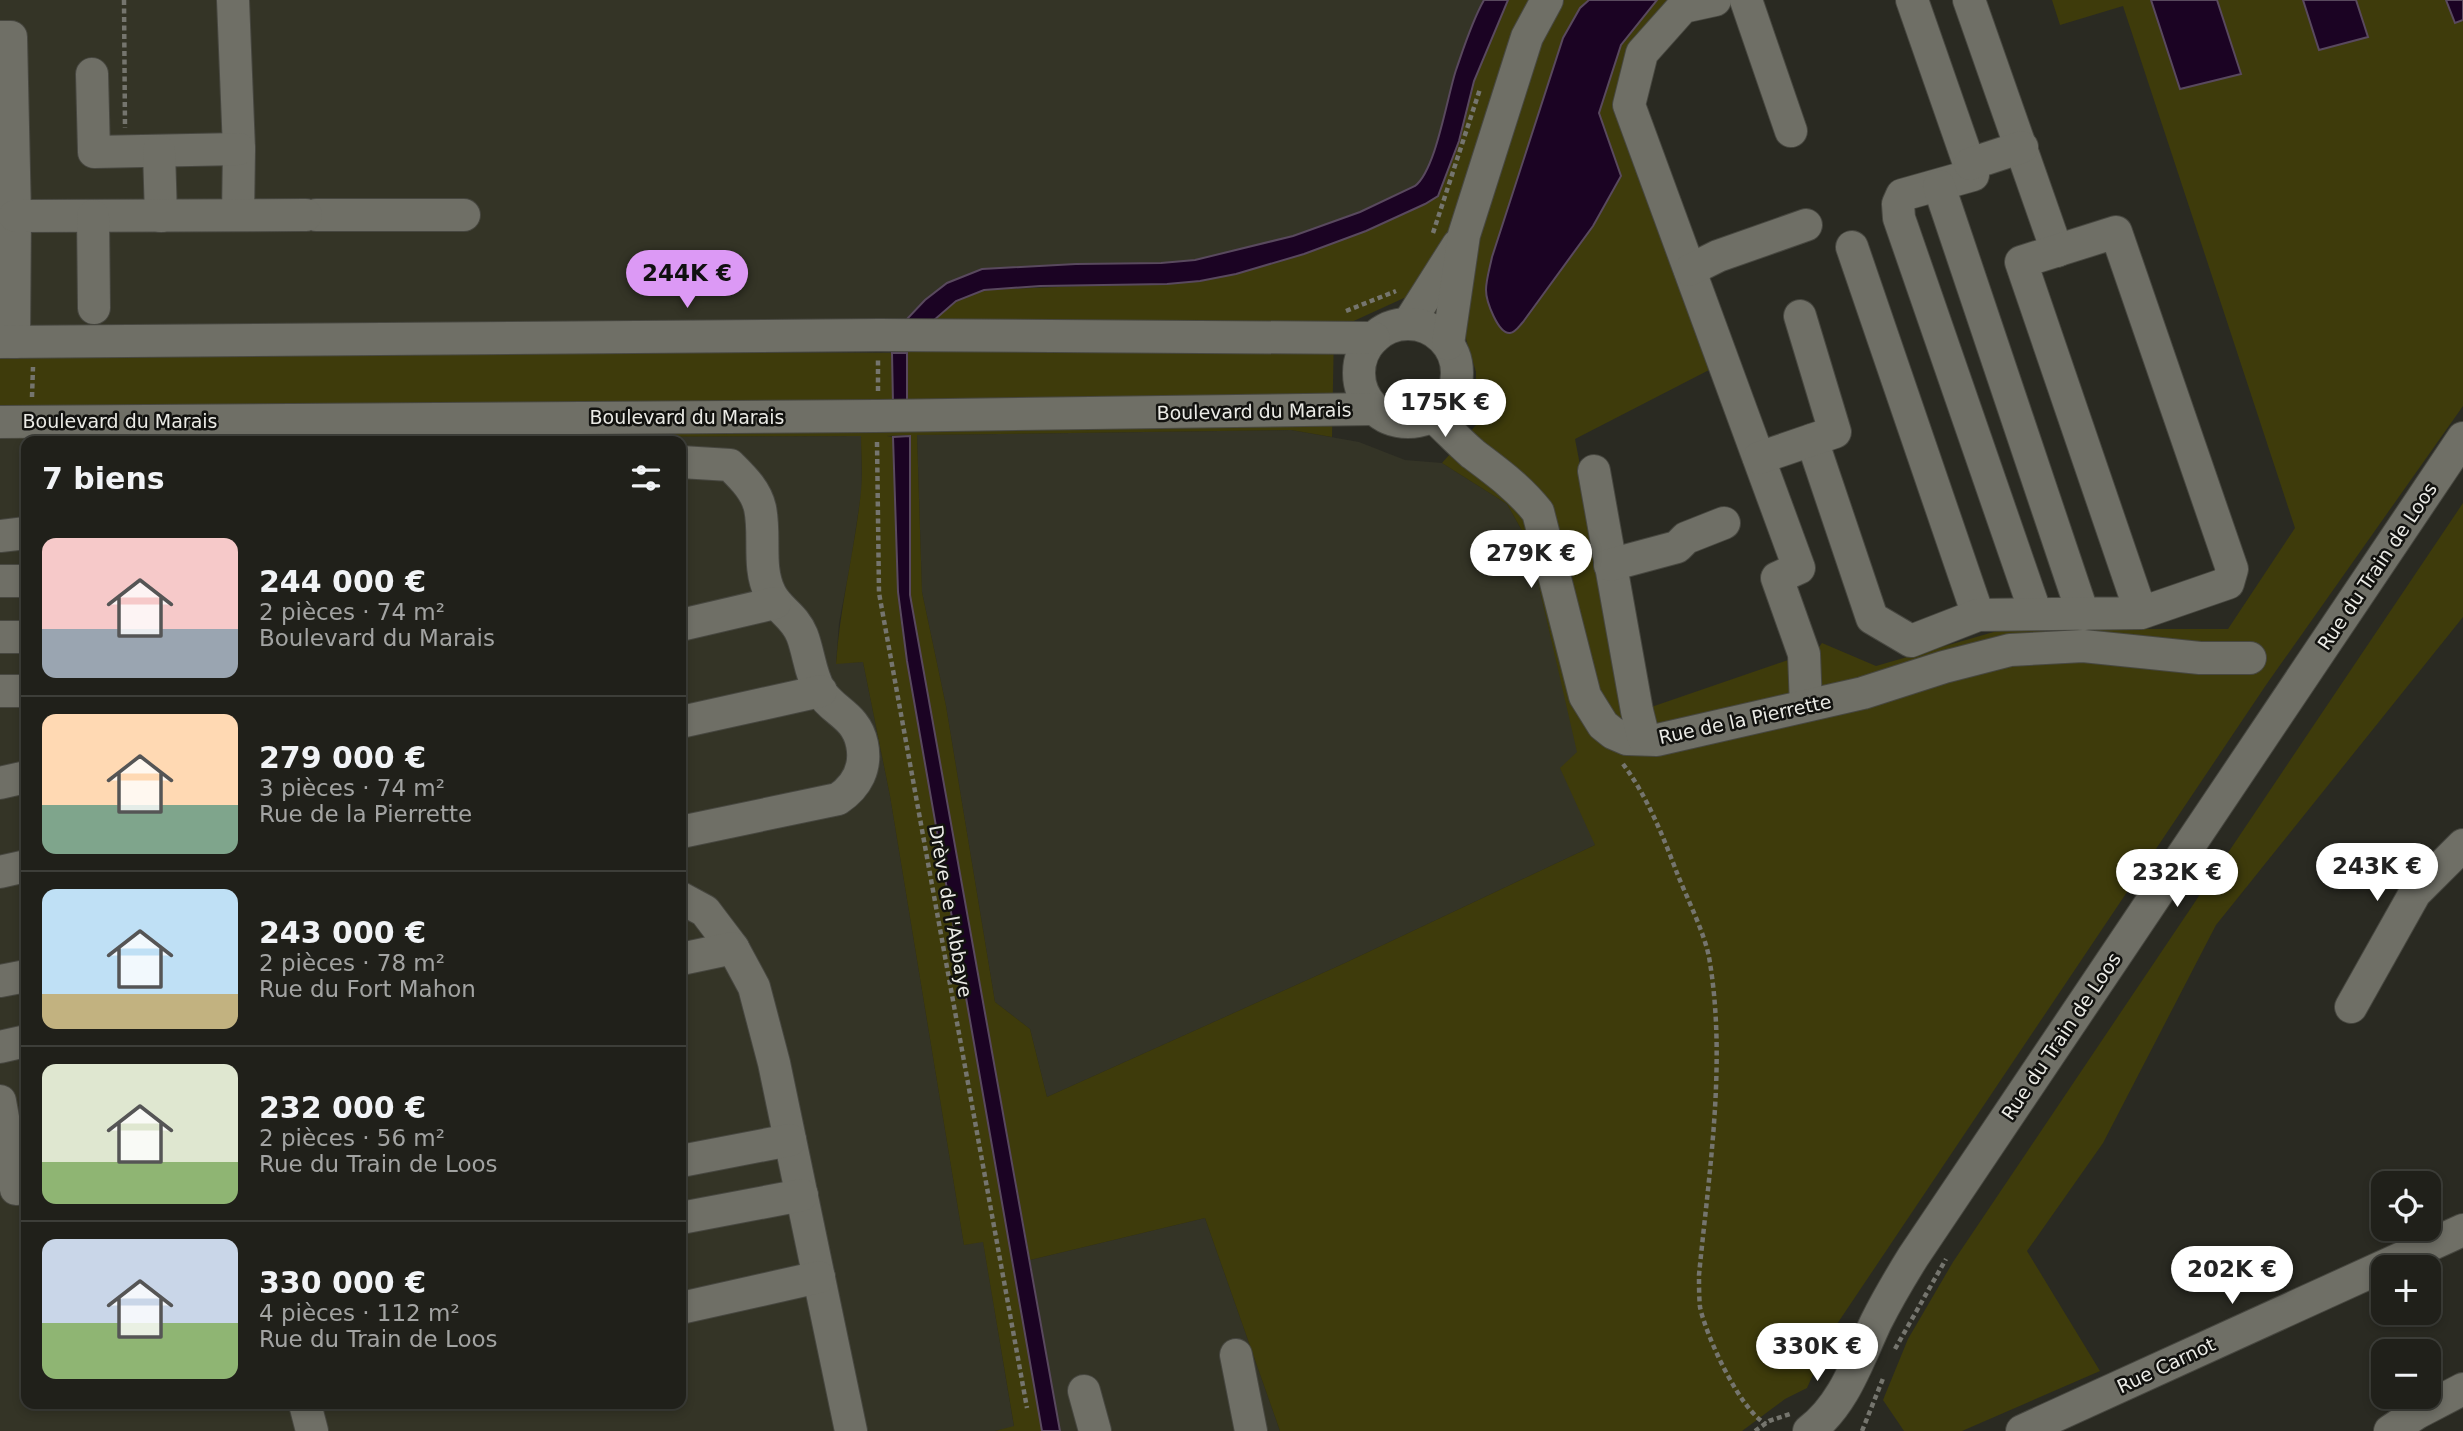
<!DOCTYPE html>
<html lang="fr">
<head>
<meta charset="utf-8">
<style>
  body { margin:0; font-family:"DejaVu Sans",sans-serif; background:#2d2d27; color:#f1f3f6; height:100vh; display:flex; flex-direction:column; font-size:26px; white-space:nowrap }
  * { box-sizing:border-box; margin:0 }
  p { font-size:23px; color:#a2a3a2 }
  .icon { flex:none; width:38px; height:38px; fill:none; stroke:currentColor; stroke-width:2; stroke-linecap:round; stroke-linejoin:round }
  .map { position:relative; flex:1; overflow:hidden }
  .details { position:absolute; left:21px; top:436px; width:665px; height:973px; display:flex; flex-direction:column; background:#20201a; border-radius:14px; box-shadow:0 4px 10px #0003,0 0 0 2px #3d3e39 }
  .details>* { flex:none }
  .buttons { position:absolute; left:2371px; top:1171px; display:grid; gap:14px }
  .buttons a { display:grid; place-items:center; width:70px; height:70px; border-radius:14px; background:#20201a; box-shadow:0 4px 10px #0003,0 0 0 2px #3d3e39; font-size:35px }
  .price { position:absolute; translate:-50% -60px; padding:0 16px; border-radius:24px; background:#fff; color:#222; font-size:23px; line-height:46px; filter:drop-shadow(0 2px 4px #0008) }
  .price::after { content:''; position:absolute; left:50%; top:42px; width:21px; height:16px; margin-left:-10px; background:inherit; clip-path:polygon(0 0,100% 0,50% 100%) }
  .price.active { background:#dc99f5; color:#111 }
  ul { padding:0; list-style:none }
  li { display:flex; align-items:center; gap:21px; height:175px; padding:0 21px }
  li+li { border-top:2px solid #3d3e39 }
  li span { display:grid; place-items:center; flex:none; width:196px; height:140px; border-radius:14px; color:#555 }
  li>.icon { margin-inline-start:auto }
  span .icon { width:84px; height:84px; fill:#fffc; stroke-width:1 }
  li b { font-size:30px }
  h2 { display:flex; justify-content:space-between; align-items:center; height:84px; padding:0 21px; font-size:30px }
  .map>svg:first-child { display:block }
</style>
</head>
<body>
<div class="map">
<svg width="2463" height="1431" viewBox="0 0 2463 1431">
  <rect width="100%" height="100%" fill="#2a2a22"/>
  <g fill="#343426" fill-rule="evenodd">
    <path d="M0 0H1484L1456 71 1439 136 1422 181 1415 186 1360 212 1293 236 1195 260 1161 263 1076 264 982 269 906 320 892 353 0 350Z"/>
    <path d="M1291 430 1359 442 1405 460 1442 463 1507 504 1529 543 1578 753 1595 845 1345 963 1047 1097 1030 1029 995 1002 946 706 922 592 917 435Z"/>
    <path d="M861 436 862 488 851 560 839 623 836 663 863 662 890 796 964 1245 983 1241 1014 1427 995 1431H0V439ZM26 441H681V1404H26Z"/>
    <path d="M1205 1218 1280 1431H1060L1030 1260Z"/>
  </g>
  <g fill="#3e3b0b" fill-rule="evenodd">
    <path d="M1508 0H1679L1618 102 1711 369 1575 439 1628 715 1817 650 1822 643 1876 666 2004 629H2228L2295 528 2123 6 2060 25 2052 0H2463V406L2266 685 1833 1330 1807 1388 1785 1399 1742 1431H1280L1205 1218 1030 1260 910 595 911 435 887 436 893 437 898 592 901 623 1042 1431H995L1014 1426 983 1242 964 1245 890 796 863 662 836 664C840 605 855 549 861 491 863 473 861 454 861 436L0 439V350L892 353 906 320 933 321 956 301 984 290 1200 281 1236 274 1304 254 1366 231 1425 204 1459 141 1474 81ZM1404 298 1461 322 1476 372V425L1442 463 1507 504 1529 543 1577 752 1560 768 1595 845 1345 963 1047 1097 1030 1029 995 1002 946 706 922 592 917 435 1291 430 1332 437 1334 330Z"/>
    <path d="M2463 503V617L2216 925 2103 1143 2027 1251 2100 1371 1962 1431H1904L1883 1400 1908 1339 1953 1262Z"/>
  </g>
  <g fill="#1b0323" stroke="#59495e" stroke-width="2">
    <path d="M1484 0H1508L1474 81 1459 141 1438 196 1425 204 1366 231 1304 254 1236 274 1200 281 1167 284 1040 286 984 290 956 301 933 321 906 320 925 300 947 283 982 269 1076 264 1161 263 1195 260 1293 236 1360 212 1415 186C1436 170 1447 97 1456 70 1464 47 1472 21 1484 0Z"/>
    <path d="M1589 0H1657L1621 45 1599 113 1621 176 1593 226 1523 322C1519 326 1516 332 1510 333 1498 334 1486 301 1486 290 1486 280 1490 267 1492 257L1563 38 1580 8Z"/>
    <path d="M2151 0H2217L2241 74 2180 89Z"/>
    <path d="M2303 0H2356L2368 37 2319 50Z"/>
    <path d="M2446 0H2463V20L2455 23Z"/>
    <path d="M892 353H907V404H893Z"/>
    <path d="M910 436V595L1060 1431H1042L907 661 898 592 893 437Z"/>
  </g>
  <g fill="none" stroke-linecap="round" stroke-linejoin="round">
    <g stroke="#474740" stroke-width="34">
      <g id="minor">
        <path d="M233 0 239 149 238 215"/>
        <path d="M1715 0 1683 7 1642 53 1629 105 1799 568 1777 578 1804 654 1806 705"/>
        <path d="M1746 0 1791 131"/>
        <path d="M1912 0 1973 175 1902 195 1898 204 1899 218 2036 614"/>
        <path d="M1969 0 2057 251"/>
        <path d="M0 37H11L15 216 14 342"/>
        <path d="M92 74 94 152 239 149"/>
        <path d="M159 151 161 216"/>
        <path d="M1970 164 2022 147"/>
        <path d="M1939 186 2083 614"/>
        <path d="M316 215H464"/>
        <path d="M15 216 306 215"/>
        <path d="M93 216 94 308"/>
        <path d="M1852 247 1978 615"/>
        <path d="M1690 270 1718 256 1806 225"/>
        <path d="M1408 324 1458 245"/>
        <circle cx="1408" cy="373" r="49"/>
        <path d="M0 342 879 335 1374 338"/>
        <path d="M1448 344 1464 235 1527 37 1547 0"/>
        <path d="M1433 416C1446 428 1459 442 1473 454 1497 472 1519 488 1538 512L1585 696 1603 725 1613 733 1627 739 1657 740 1863 693 1944 667 2010 650 2083 646 2200 658H2250"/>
        <path d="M0 422 877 416 1374 409"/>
        <path d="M1812 440 1872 618 1911 641 1978 615 2141 613 2228 583 2232 569 2116 232 2021 262 2141 613"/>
        <path d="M1759 458 1835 432 1800 316"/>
        <path d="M681 462 730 465C742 477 756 490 760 508 766 536 757 567 770 593 778 610 794 615 802 635 809 653 810 674 820 691 833 712 856 715 862 744 867 768 857 786 838 799L681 832"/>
        <path d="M1594 471 1637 711 1644 739"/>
        <path d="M0 536 26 533"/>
        <path d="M1610 565 1677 547 1686 538 1724 523"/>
        <path d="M0 581H26"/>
        <path d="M681 625 775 603"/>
        <path d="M0 637H26"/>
        <path d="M0 691H26"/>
        <path d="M681 722 821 691"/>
        <path d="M0 783 26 777"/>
        <path d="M0 872 26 866"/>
        <path d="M681 898 705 911 733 948"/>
        <path d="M681 959 733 948 754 987 774 1063 851 1431"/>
        <path d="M0 981 26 976"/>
        <path d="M2351 1007 2415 893 2463 845"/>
        <path d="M0 1047 26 1041"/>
        <path d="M0 1101 16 1189"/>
        <path d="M681 1161 790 1140"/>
        <path d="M681 1218 802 1195"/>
        <path d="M681 1308 819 1277"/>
        <path d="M1236 1355 1251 1431"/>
        <path d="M1084 1391 1095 1431"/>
        <path d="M305 1404 312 1431"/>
        <path d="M1809 1431C1844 1405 1858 1360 1876 1322 1887 1300 1900 1278 1913 1257L2463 438"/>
        <path d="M2022 1431 2463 1230"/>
        <path d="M2390 1431 2417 1413 2463 1389"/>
      </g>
    </g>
    <g stroke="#75756e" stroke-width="4.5" stroke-dasharray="5 3.5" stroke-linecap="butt">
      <path d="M124 0 125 128"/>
      <path d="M1433 233 1480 89"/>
      <path d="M1346 311 1396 291"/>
      <path d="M878 391V358"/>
      <path d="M32 397 33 367"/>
      <path d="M877 442 879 593 1027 1408"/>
      <path d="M1623 764C1647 796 1663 836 1677 873 1687 898 1704 932 1709 957 1727 1060 1709 1172 1699 1275 1699 1285 1699 1297 1700 1307 1706 1336 1740 1410 1766 1424"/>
      <path d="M1895 1349 1946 1259"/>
      <path d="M1755 1431 1769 1421 1790 1414"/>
      <path d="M1862 1431 1884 1376"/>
    </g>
    <use href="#minor" stroke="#6f6f66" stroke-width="32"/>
  </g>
  <g text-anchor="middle" stroke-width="5" stroke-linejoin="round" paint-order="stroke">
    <g font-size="19" fill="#ebebe6" stroke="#12120f">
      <text transform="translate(1254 411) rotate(-1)" y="7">Boulevard du Marais</text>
      <text x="687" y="424">Boulevard du Marais</text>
      <text x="120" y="428">Boulevard du Marais</text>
      <text transform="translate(2377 566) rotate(-56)" y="7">Rue du Train de Loos</text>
      <text transform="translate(1745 719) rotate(-12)" y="7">Rue de la Pierrette</text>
      <text transform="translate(951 911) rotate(80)" y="7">Drève de l'Abbaye</text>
      <text transform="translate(2061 1036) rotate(-56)" y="7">Rue du Train de Loos</text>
      <text transform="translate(2166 1365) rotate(-25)" y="7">Rue Carnot</text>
    </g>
  </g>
</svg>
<div class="buttons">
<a><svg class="icon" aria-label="locate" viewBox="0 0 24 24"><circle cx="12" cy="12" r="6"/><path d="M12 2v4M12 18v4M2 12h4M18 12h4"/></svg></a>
<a>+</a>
<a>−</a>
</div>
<b class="price active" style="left:687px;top:310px">244K €</b>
<b class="price" style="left:1445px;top:439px">175K €</b>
<b class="price" style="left:1531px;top:590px">279K €</b>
<b class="price" style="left:2377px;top:903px">243K €</b>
<b class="price" style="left:2177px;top:909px">232K €</b>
<b class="price" style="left:2232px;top:1306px">202K €</b>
<b class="price" style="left:1817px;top:1383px">330K €</b>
<section class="details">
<h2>7 biens<svg class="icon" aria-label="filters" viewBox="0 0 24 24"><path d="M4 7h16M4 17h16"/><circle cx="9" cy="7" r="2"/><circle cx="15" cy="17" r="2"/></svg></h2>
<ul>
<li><span style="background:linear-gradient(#f6c9c9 65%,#9aa5b1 0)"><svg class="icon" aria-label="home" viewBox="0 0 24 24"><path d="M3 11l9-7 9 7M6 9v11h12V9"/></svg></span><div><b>244 000 €</b><p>2 pièces · 74 m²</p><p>Boulevard du Marais</p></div></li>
<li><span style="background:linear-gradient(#ffd9b3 65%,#7fa58c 0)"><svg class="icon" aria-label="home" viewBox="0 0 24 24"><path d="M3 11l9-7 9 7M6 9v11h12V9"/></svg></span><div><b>279 000 €</b><p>3 pièces · 74 m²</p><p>Rue de la Pierrette</p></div></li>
<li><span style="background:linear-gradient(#bfe0f5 75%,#c2b280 0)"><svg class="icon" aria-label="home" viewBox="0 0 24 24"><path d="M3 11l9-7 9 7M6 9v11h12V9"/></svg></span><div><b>243 000 €</b><p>2 pièces · 78 m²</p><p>Rue du Fort Mahon</p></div></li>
<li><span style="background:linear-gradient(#dfe7d0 70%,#8fb573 0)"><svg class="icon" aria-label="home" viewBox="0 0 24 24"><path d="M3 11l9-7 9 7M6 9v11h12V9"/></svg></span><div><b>232 000 €</b><p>2 pièces · 56 m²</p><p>Rue du Train de Loos</p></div></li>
<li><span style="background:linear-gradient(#c9d6e8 60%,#8fb573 0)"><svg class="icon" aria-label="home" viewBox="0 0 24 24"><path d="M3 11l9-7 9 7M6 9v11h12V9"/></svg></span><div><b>330 000 €</b><p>4 pièces · 112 m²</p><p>Rue du Train de Loos</p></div></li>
</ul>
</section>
</div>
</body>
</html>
